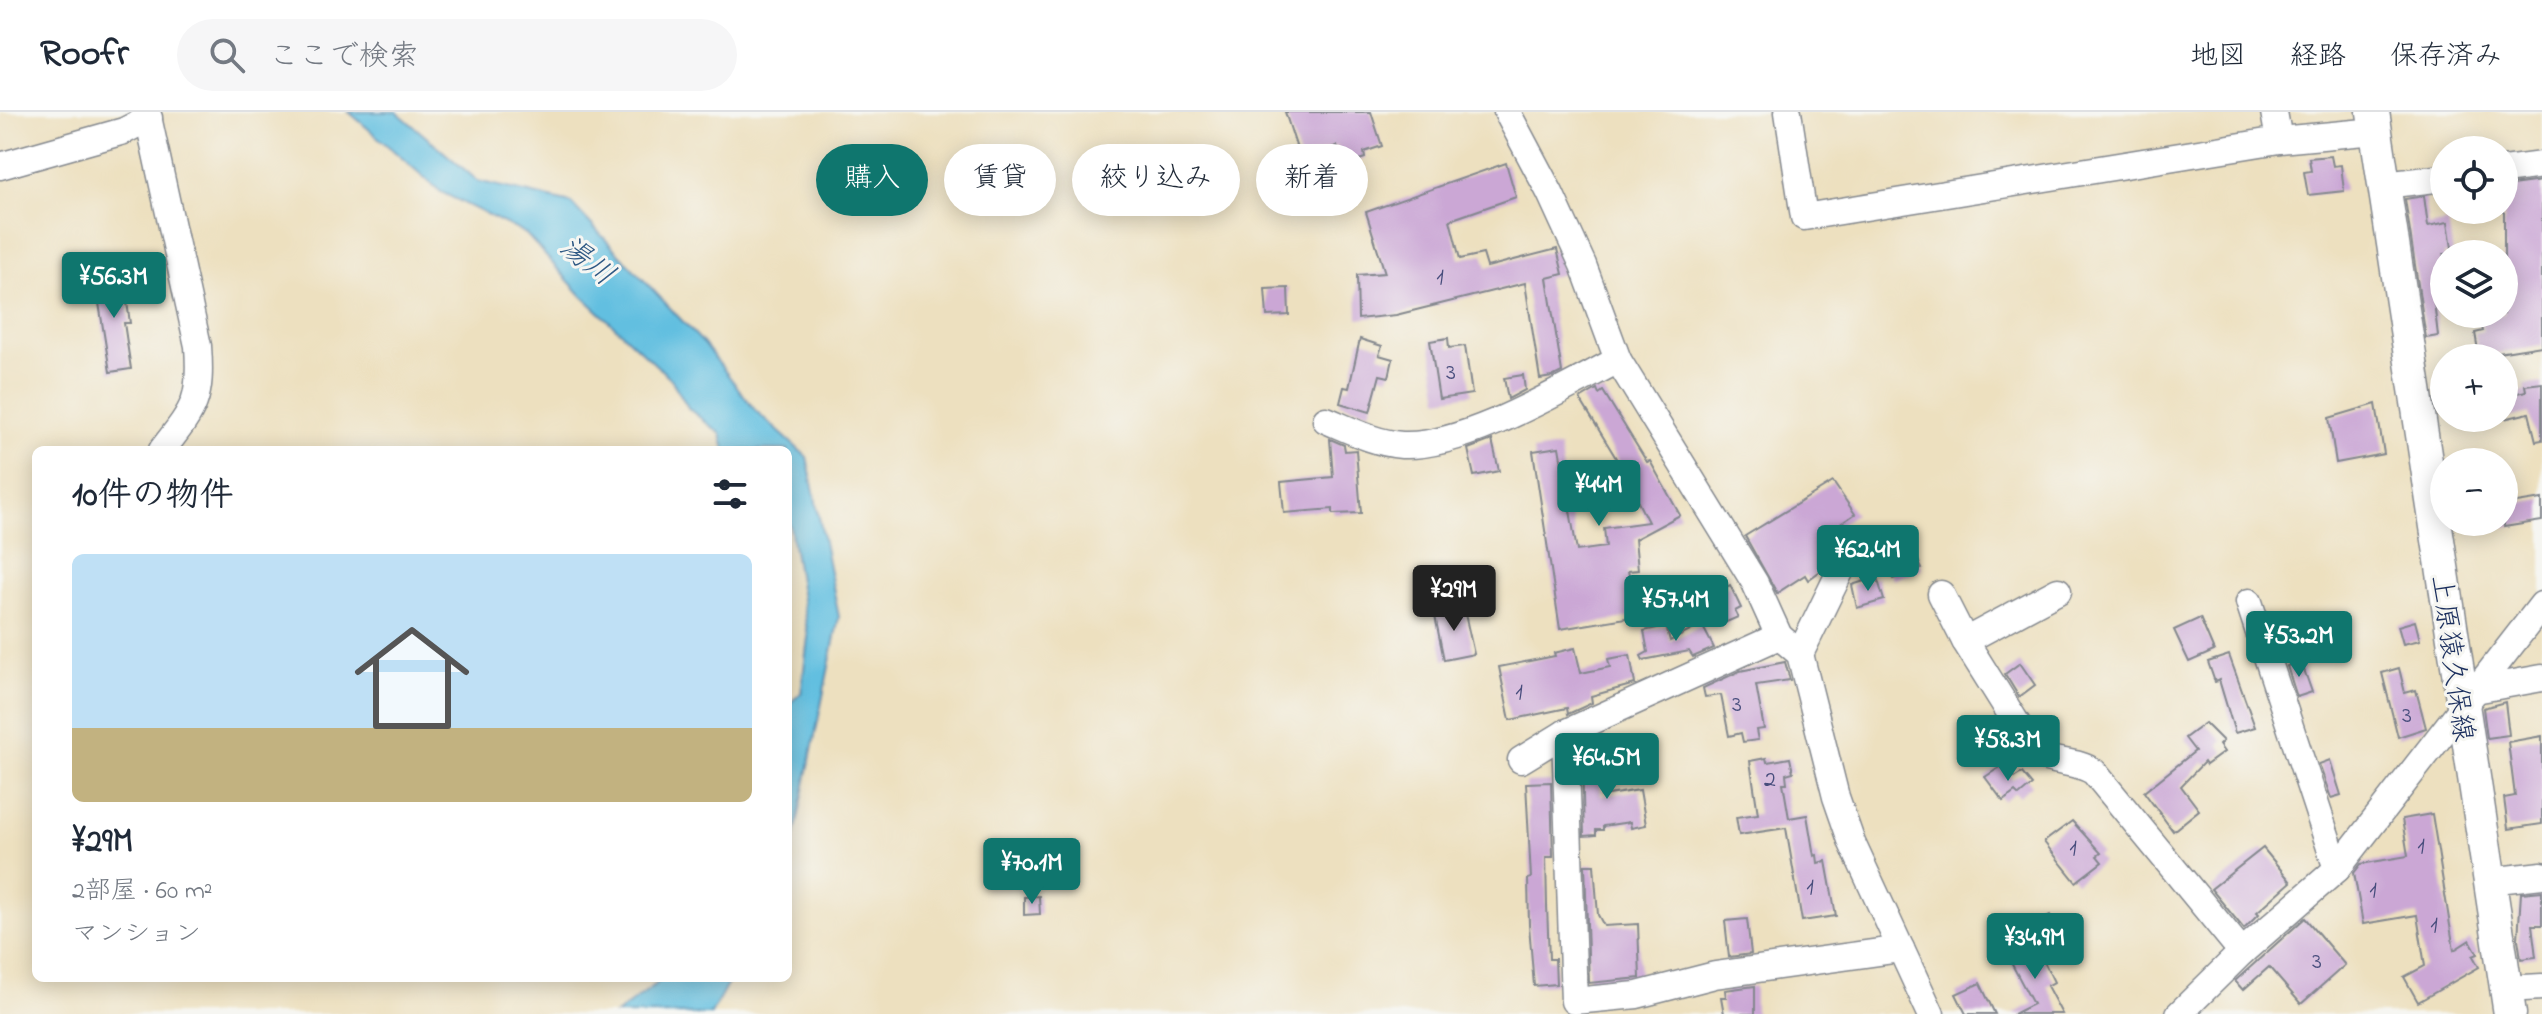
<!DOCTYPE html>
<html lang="ja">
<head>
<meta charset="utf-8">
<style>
  body { margin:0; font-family:"Indie Flower","Klee One",sans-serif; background:#f6f6f7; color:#1f2937; height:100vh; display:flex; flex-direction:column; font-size:30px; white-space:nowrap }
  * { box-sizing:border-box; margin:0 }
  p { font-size:26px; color:#747a83 }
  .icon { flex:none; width:44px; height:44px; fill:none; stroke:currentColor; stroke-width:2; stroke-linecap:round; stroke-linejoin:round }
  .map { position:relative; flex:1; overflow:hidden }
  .sheet { position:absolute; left:32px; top:334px; width:760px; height:536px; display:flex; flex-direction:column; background:#fff; border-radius:12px; box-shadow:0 4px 20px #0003 }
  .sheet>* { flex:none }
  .banner { position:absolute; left:816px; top:32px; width:760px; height:72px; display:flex; gap:16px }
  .buttons { position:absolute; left:2430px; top:24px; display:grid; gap:16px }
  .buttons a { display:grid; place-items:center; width:88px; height:88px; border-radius:50%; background:#fff; box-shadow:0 4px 20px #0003; font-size:40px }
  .price { position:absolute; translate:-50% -68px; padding:0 18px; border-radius:8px; background:#0f766e; color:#fff; font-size:26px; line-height:52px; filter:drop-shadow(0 2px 4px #0008) }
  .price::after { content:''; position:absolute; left:50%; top:48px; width:24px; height:18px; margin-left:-12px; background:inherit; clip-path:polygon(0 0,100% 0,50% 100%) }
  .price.on { background:#222; color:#fff }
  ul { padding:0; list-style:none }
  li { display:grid; align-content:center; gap:16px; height:424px; padding:0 40px }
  li span { display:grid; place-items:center; height:248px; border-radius:12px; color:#555 }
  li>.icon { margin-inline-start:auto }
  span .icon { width:144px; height:144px; fill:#fffc; stroke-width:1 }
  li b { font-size:34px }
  h2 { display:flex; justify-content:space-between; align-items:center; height:96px; padding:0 40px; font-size:34px }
  .pill { padding:0 28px; border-radius:36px; background:#fff; box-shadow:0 4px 20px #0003; font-size:28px; line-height:72px }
  .pill.on { background:#0f766e; color:#fff }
  header { display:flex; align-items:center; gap:48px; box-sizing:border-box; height:112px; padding:0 40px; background:#fff; border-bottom:2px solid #e0e1e3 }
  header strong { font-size:38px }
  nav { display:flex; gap:44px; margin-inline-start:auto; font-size:28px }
  .search { width:560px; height:72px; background:#f6f6f7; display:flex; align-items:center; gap:20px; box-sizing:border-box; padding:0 28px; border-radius:44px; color:#747a83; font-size:30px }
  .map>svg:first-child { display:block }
</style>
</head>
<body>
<header>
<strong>Roofr</strong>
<div class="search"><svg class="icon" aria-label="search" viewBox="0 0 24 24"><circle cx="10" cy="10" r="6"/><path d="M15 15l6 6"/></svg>ここで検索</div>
<nav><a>地図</a><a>経路</a><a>保存済み</a></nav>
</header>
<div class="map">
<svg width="2542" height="902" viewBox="0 0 2542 902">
  <rect width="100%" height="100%" fill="#f6f6f2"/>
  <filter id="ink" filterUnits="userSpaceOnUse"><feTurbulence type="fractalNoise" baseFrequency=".0125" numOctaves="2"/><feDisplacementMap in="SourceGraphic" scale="16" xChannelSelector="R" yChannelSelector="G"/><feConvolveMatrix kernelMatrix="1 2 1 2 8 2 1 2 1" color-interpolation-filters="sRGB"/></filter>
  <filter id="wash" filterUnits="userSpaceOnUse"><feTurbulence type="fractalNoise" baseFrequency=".006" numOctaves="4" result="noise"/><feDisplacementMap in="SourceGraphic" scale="32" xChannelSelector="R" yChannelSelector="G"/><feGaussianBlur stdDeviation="1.8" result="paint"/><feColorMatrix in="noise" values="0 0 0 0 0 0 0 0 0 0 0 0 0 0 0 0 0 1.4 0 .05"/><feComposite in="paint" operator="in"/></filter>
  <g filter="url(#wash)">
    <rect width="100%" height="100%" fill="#ede0bf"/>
    <g fill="#62bfe0" stroke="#3e779f" stroke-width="2">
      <path d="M349 0H397L478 69 571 91 704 232 755 298 807 345 839 505 788 757V605L790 591 801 581 808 525 788 401V338H725L721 322 689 297 671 267 582 184 526 122 441 80Z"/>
      <path d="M664 866H731L711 902H616Z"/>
    </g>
    <g id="blocks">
      <g fill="#cba7d5">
        <path d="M1285 0H1371L1382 34 1364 40 1365 46 1343 53 1337 34 1300 46Z"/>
        <path d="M2331 44 2333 54 2341 53 2344 79 2308 83 2304 60 2311 59 2309 46Z"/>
        <path d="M1506 51 1516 85 1450 108 1460 147 1483 142 1487 155 1557 137 1563 162 1547 166 1562 260 1552 265 1540 267 1525 171 1396 203 1358 207 1357 163 1385 161 1366 100Z"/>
        <path d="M2542 69V234L2479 244 2475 221 2483 219 2478 202H2504V74Z"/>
        <path d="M2424 84 2428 114 2448 110 2453 142H2444V179L2433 181 2438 224 2426 226 2405 87Z"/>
        <path d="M123 162 130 211H124L131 257 110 260 95 166Z"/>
        <path d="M1288 176 1289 203 1267 204 1265 177Z"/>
        <path d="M1448 226 1449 236 1465 234 1472 282 1439 287 1430 229Z"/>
        <path d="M1360 227 1382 234 1379 243 1393 247 1389 265 1380 263 1370 300 1340 291 1344 275 1349 276Z"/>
        <path d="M1523 263 1525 278 1508 287 1504 266Z"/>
        <path d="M2542 271V328L2536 329 2529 301 2504 307V284L2526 279 2525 273Z"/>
        <path d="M1597 277 1599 282 1603 279 1647 350 1650 349 1680 403 1635 427 1638 458 1628 459 1638 504 1560 517 1533 339 1559 335 1577 439 1606 435 1604 416 1648 410 1616 346 1580 287Z"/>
        <path d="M2376 292 2384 342 2336 351 2329 306Z"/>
        <path d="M1330 327 1344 333 1345 339 1356 338 1361 401 1333 402V397L1284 401 1281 370 1333 365Z"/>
        <path d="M1492 328 1499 359 1474 364 1468 337Z"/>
        <path d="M1833 370 1855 402 1827 421 1835 433 1823 457 1808 468 1805 463 1777 481 1745 424Z"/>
        <path d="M2542 387V409L2504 415V393Z"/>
        <path d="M1903 416 1922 457 1893 467 1881 435 1886 434 1882 423Z"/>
        <path d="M1877 465 1884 488 1857 496 1852 473Z"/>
        <path d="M1730 473 1741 496 1735 499 1738 505 1722 512 1709 483Z"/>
        <path d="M1463 493 1474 542 1444 548 1434 499Z"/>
        <path d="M2200 506 2214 539 2189 550 2174 518Z"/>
        <path d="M2415 509 2420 528 2403 532 2398 514Z"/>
        <path d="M1702 513 1714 536 1693 545 1689 539 1643 548 1641 544 1648 540 1644 519 1666 514 1670 529Z"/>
        <path d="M1575 536 1581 561 1610 555 1608 547 1630 543 1635 572 1591 584 1592 591 1568 602 1567 596 1510 608 1499 555 1555 544 1554 541Z"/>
        <path d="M2229 543 2255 615 2235 621 2219 568 2215 570 2208 550Z"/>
        <path d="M2301 549 2312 580 2297 585 2287 554Z"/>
        <path d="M1785 550 1790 568 1756 573 1764 617 1756 618 1758 628 1743 630 1741 621 1729 624 1721 583 1705 585 1703 576 1740 559Z"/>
        <path d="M2020 551 2035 573 2019 585 2005 562Z"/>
        <path d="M2399 556 2405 581 2416 578 2426 616 2398 625 2382 561Z"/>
        <path d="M2505 590 2509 623 2487 626 2483 596Z"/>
        <path d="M2205 611 2223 629 2219 633 2224 640 2206 653 2204 650 2181 674 2199 698 2173 719 2144 680 2195 639 2185 626Z"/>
        <path d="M2542 624V712L2508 717 2504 686 2515 684 2508 630Z"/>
        <path d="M1600 639 1601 684 1640 678 1646 713 1631 716 1630 710 1603 714V718H1596V723L1584 724 1582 641Z"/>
        <path d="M1766 646 1767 650 1790 646 1793 660 1786 662 1787 671H1783L1789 706 1807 703 1814 744 1817 743 1818 751 1826 749 1836 804 1802 809 1786 716 1739 723 1736 705 1758 702 1750 649Z"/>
        <path d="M2330 648 2341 683 2331 686 2319 652Z"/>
        <path d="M2002 654 2012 667 2022 661 2032 673 2019 684 2015 680 2003 689 1985 665Z"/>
        <path d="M1551 670 1553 745H1546L1547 794 1549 847H1555L1556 872 1534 874 1529 813 1528 767 1531 766 1526 671Z"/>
        <path d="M2432 702 2454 838 2470 828 2478 842 2473 844 2479 855 2418 890 2404 865 2425 854 2417 803 2363 812 2354 761 2361 752 2408 744 2402 707Z"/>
        <path d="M2072 709 2101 741 2097 744 2102 750 2076 770 2044 730Z"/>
        <path d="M2263 736 2291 770 2257 800 2259 802 2244 817 2211 777Z"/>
        <path d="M1585 753H1594L1598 803 1604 814 1638 812 1640 866 1589 871Z"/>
        <path d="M2542 779V813H2532L2536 845 2521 847 2518 827 2521 781Z"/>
        <path d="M1039 784 1040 802 1024 803V785Z"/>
        <path d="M2050 803 2063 828 2046 837 2032 812Z"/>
        <path d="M2305 806 2345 853 2301 892 2269 855 2243 878 2235 869Z"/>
        <path d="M1747 807 1751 842 1729 845 1725 809Z"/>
        <path d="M2035 831 2054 870 2047 874 2062 902H2013L2033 892 2008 845Z"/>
        <path d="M1980 871 1995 902H1966L1956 882Z"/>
        <path d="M1755 874V902H1724L1721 885H1726L1725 878Z"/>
      </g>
    </g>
  </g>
  <g filter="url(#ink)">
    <use href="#blocks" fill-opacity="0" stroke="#84888e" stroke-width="2"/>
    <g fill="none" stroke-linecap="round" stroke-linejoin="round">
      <g stroke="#84888e" stroke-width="29">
        <g id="minor">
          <path d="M147 0 198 234C202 289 194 297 162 338"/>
          <path d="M1507 0 1550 81 1583 153 1618 248 1755 471 1779 524 1800 542 1836 685 1852 731 1931 902"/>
          <path d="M1788 0 1804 105 2279 28 2274 0"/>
          <path d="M2279 28 2376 19"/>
          <path d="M0 54 124 19 149 6"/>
          <path d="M2504 58 2542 53"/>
          <path d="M2384 73 2444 66"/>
          <path d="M1326 308C1350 318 1375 331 1402 333 1464 336 1562 277 1618 248"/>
          <path d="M1941 482 1965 529 2036 642C2055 652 2077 648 2094 660L2242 840"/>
          <path d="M2249 490 2337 757"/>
          <path d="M1965 529 2058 479"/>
          <path d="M1800 542 1855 429"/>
          <path d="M2475 578 2542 566"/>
          <path d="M1565 621 1574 889 1637 883 1715 863 1901 837"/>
          <path d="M1521 648 1565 621 1779 524"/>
          <path d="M2488 769 2542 763"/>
          <path d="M2506 877 2542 875"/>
          <path d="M2179 902 2242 840 2337 757 2542 493"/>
        </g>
      </g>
      <g stroke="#84888e" stroke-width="35">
        <path id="major" d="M2373 0 2510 902"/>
      </g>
      <use href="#minor" stroke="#fff" stroke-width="26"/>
      <use href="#major" stroke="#fff" stroke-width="32"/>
    </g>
  </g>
  <g text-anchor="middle" stroke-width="6" stroke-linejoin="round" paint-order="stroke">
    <g font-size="24" fill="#474d7c">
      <text x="1440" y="172">1</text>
      <text x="1451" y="267">3</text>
      <text x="1519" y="587">1</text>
      <text x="1737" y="599">3</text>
      <text x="2407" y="610">3</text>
      <text x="1770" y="674">2</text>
      <text x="2421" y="741">1</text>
      <text x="2073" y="743">1</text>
      <text x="1810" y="782">1</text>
      <text x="2373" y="785">1</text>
      <text x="2434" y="820">1</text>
      <text x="2317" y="856">3</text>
    </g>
    <g font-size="28" fill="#1b2f5e" stroke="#f6f6f2">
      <text transform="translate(2454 546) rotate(82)" y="10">上原猿久保線</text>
    </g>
    <g font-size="30" font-style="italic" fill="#305a85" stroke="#f6f6f2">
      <text transform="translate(588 148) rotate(38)" y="10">湯川</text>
    </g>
  </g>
</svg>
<div class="buttons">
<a><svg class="icon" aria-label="locate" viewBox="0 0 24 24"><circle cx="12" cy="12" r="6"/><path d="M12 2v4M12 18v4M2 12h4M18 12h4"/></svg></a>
<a><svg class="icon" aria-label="layers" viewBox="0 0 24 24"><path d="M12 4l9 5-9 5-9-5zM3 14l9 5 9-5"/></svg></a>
<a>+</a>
<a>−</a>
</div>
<b class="price" style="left:114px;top:208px">¥56.3M</b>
<b class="price" style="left:1599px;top:416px">¥44M</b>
<b class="price" style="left:1868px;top:481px">¥62.4M</b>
<b class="price on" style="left:1454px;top:521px">¥29M</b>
<b class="price" style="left:1676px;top:531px">¥57.4M</b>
<b class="price" style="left:2299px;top:567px">¥53.2M</b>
<b class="price" style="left:2008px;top:671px">¥58.3M</b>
<b class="price" style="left:1607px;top:689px">¥64.5M</b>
<b class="price" style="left:1032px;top:794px">¥70.1M</b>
<b class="price" style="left:2035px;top:869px">¥34.9M</b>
<div class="banner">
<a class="pill on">購入</a>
<a class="pill">賃貸</a>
<a class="pill">絞り込み</a>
<a class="pill">新着</a>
</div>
<section class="sheet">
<h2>10件の物件<svg class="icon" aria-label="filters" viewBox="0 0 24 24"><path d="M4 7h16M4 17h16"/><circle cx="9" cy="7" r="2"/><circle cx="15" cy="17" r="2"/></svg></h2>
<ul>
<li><span style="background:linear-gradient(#bfe0f5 70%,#c2b280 0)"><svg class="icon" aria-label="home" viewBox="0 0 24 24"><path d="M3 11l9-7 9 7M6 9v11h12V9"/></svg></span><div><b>¥29M</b><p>2部屋 · 60 m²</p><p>マンション</p></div></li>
</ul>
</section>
</div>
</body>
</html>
